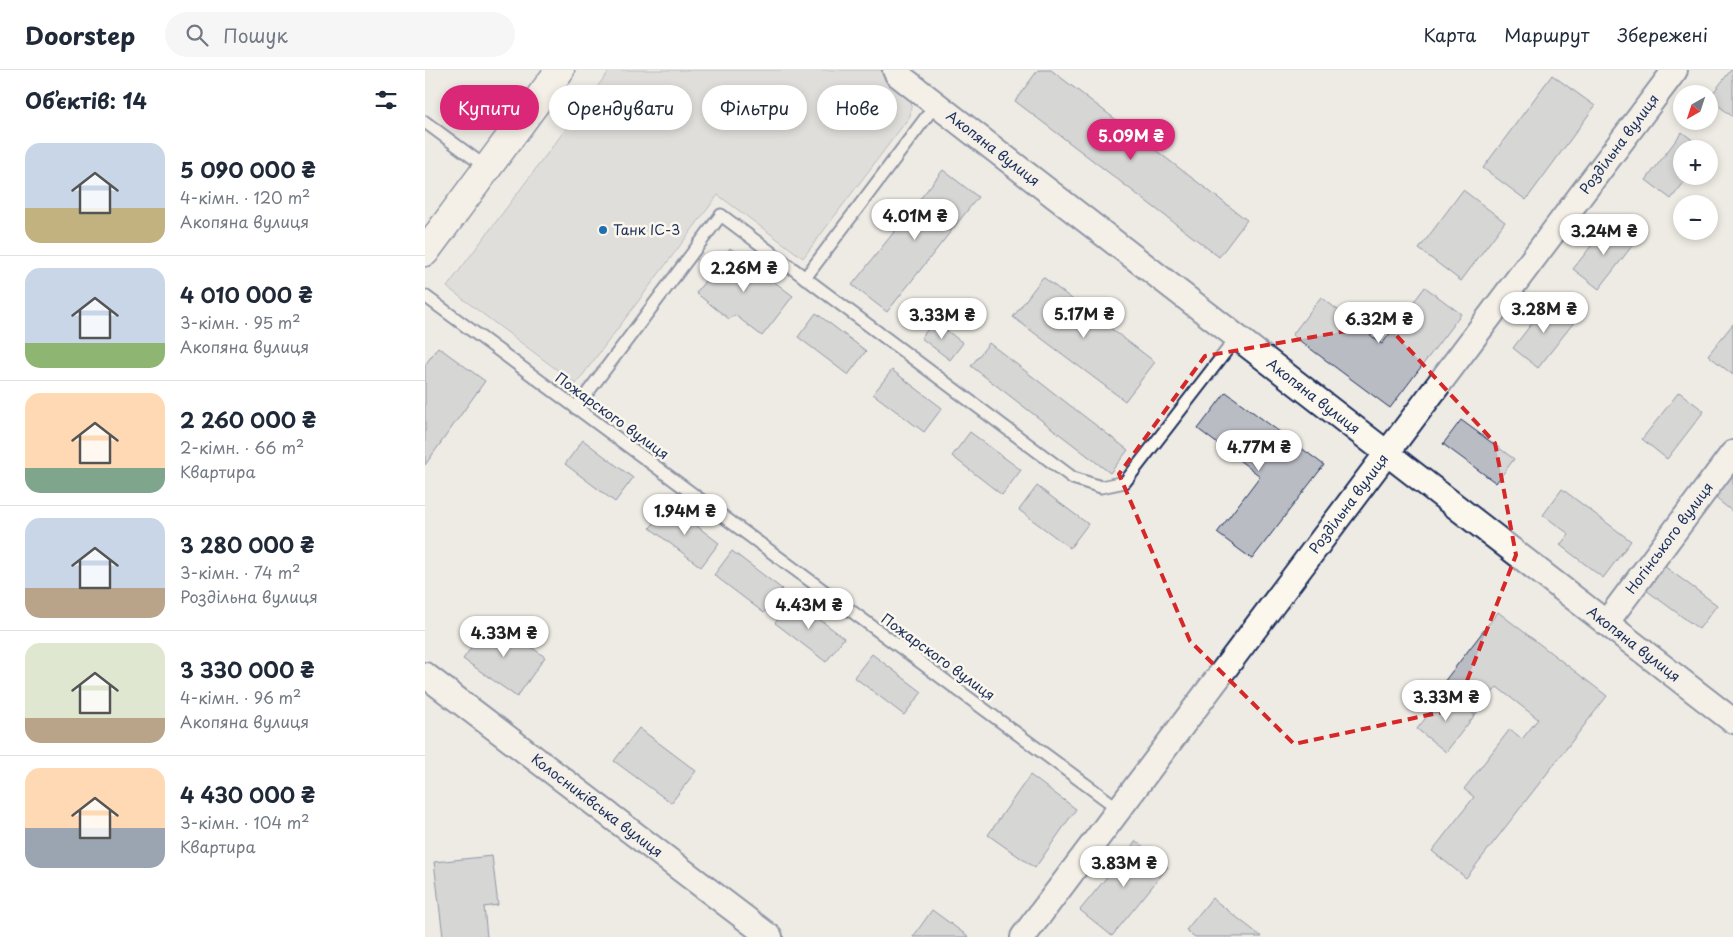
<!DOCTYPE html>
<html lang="uk">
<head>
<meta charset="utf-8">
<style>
  body { margin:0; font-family:"Playpen Sans",sans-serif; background:#f6f6f7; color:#1f2937; height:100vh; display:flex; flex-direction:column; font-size:19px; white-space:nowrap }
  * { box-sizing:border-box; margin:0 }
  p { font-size:16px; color:#747a83 }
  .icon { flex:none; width:28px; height:28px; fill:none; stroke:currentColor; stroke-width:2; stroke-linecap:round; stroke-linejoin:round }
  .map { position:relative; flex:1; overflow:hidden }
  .side { display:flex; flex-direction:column; background:#fff; width:425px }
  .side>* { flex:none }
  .hud { position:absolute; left:15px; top:15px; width:475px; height:45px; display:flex; gap:10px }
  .needle { width:32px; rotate:219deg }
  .fabs { position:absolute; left:1248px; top:15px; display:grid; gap:10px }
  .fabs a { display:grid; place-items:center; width:45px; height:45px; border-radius:50%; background:#fff; box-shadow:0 2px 8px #0003; font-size:25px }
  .price { position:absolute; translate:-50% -42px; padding:0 11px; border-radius:18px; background:#fff; color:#222; font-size:16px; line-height:32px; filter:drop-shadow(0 1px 2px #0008) }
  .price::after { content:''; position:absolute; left:50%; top:30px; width:15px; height:11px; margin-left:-8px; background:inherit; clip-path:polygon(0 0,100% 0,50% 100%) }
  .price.active { background:#db2777; color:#fff }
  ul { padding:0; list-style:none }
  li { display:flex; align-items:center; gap:15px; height:125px; padding:0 25px }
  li+li { border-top:1px solid #e0e1e3 }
  li span { display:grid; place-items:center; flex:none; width:140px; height:100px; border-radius:15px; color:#555 }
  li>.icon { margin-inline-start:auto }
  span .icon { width:60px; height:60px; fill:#fffc; stroke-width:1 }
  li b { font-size:21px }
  h2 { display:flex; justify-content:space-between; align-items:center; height:60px; padding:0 25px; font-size:21px }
  .chip { padding:0 18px; border-radius:22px; background:#fff; box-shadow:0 2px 8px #0003; font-size:18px; line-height:45px }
  .chip.active { background:#db2777; color:#fff }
  header { display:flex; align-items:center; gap:30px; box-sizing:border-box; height:70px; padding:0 25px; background:#fff; border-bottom:1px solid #e0e1e3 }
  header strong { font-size:24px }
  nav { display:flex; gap:28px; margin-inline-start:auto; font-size:18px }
  .search { width:350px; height:45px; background:#f6f6f7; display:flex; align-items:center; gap:12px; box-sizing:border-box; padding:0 18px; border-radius:28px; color:#747a83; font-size:19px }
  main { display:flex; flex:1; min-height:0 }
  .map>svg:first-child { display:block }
</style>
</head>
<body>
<header>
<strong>Doorstep</strong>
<div class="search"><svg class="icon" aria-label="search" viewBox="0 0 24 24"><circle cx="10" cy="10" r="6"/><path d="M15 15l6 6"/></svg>Пошук</div>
<nav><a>Карта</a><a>Маршрут</a><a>Збережені</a></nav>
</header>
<main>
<section class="side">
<h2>Об’єктів: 14<svg class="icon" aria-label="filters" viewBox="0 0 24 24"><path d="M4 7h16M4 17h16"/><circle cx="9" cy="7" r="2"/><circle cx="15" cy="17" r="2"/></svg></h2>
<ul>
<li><span style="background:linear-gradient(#c9d6e8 65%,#c2b280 0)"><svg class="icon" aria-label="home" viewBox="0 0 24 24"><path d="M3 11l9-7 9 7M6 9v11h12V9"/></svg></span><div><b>5 090 000 ₴</b><p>4-кімн. · 120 m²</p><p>Акопяна вулиця</p></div></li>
<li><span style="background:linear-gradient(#c9d6e8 75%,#8fb573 0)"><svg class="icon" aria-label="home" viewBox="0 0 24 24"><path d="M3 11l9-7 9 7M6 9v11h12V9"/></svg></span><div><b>4 010 000 ₴</b><p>3-кімн. · 95 m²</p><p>Акопяна вулиця</p></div></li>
<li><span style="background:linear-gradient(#ffd9b3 75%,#7fa58c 0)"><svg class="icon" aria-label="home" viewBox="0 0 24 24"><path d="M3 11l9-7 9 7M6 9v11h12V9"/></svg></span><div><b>2 260 000 ₴</b><p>2-кімн. · 66 m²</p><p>Квартира</p></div></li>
<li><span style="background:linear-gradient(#c9d6e8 70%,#b9a48a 0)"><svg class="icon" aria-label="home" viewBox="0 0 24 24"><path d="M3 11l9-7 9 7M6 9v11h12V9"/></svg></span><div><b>3 280 000 ₴</b><p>3-кімн. · 74 m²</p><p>Роздільна вулиця</p></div></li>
<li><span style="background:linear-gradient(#dfe7d0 75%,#b9a48a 0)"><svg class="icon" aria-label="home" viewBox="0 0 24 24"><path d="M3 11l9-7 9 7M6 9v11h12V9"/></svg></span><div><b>3 330 000 ₴</b><p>4-кімн. · 96 m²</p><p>Акопяна вулиця</p></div></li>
<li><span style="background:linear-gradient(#ffd9b3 60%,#9aa5b1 0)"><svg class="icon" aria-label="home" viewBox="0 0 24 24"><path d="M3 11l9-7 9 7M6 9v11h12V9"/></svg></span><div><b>4 430 000 ₴</b><p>3-кімн. · 104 m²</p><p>Квартира</p></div></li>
</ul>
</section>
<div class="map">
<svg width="1308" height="867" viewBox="0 0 1308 867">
  <rect width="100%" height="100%" fill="#eeebe4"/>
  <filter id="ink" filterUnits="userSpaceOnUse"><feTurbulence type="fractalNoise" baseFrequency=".02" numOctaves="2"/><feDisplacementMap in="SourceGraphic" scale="10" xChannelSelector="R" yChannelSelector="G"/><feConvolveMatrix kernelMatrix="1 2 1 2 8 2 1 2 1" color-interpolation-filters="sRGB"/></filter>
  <g filter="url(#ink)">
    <path fill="#cecfcf" stroke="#747f96" d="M185 0H473L489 14 485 46 378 188 293 125 151 314 22 217Z"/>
    <g fill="#b9bcc3" stroke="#1b2f5e">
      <path d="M613 0H626L822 150 794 187 590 31Z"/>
      <path d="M1306 0H1308V47L1284 28Z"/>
      <path d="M1127 5 1170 36 1101 130 1058 98Z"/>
      <path d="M1257 62 1279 79H1256V106H1264L1246 129 1221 110Z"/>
      <path d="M518 100 553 127 462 242 427 215Z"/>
      <path d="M1038 120 1080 152 1036 211 994 179Z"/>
      <path d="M1185 152 1210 172 1174 219 1148 199Z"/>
      <path d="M305 178 368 226 337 266 310 245 304 249 271 223Z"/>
      <path d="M618 207 730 292 700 331 588 247Z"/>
      <path d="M1000 217 1036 244 965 338 867 265 896 227 957 274Z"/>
      <path d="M1124 231 1150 251 1113 298 1088 278Z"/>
      <path d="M391 243 441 281 423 305 373 267Z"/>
      <path d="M509 251 538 273 525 290 496 268Z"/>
      <path d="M1308 254V305L1283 285Z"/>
      <path d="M564 273 703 380 685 403 546 296Z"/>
      <path d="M13 277 60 311 0 395V295Z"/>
      <path d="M467 300 517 338 499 362 448 324Z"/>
      <path d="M801 322 899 395 827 489 792 463 835 406 773 359Z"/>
      <path d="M1254 322 1279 341 1242 389 1217 369Z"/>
      <path d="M1036 350 1089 389 1071 413 1018 374Z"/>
      <path d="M545 362 596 400 577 425 527 386Z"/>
      <path d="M158 370 208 408 190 432 140 394Z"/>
      <path d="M1308 400V442L1288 426Z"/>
      <path d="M612 416 663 454 645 478 594 440Z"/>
      <path d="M1137 419 1206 471 1178 508 1135 475 1144 464 1118 445Z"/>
      <path d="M244 435 294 473 276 497 225 458Z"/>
      <path d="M307 481 357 519 339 543 289 505Z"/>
      <path d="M1239 496 1292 535 1274 559 1221 520Z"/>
      <path d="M368 529 419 568 401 592 350 553Z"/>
      <path d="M1073 542 1182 626 1041 808 1007 781 1049 727 1039 719 1085 659 1097 669 1113 649 1072 617 1050 645 1015 617Z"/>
      <path d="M67 549 120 587 92 627 38 589Z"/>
      <path d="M447 584 497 622 479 645 429 607Z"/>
      <path d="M1021 622 1050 645 1021 682 992 659Z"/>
      <path d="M214 658 271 701 246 733 189 691Z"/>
      <path d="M605 705 651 739 610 798 563 765Z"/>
      <path d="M711 771 743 797 687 866 655 840Z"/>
      <path d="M67 786 73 835 59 837 62 867H18L9 792Z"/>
      <path d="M787 828 837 867H770L761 860Z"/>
      <path d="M507 840 544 867H488Z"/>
    </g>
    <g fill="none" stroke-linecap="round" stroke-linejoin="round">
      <g stroke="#1b2f5e" stroke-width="15">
        <g id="lane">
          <path d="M0 52 62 98"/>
          <path d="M380 208 511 34"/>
          <path d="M0 226 694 739"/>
          <path d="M151 338 296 145 648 408 676 417 700 412 812 267"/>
        </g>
      </g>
      <g stroke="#1b2f5e" stroke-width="28">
        <g id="street">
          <path id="s1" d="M470 0 472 4 1308 651"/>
          <path id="s2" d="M1181 553 1308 383"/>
          <path id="s3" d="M0 605 345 867"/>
          <path id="s4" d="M598 867 1250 0"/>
        </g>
      </g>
      <g stroke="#1b2f5e" stroke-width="31">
        <path id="secondary" d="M0 182 135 0"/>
      </g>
      <use href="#lane" stroke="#fbf7ec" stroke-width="11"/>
      <use href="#street" stroke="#fbf7ec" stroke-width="24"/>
      <use href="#secondary" stroke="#fbf7ec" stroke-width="28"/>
    </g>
  </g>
  <path d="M0 0H1308V867H0ZM961 254 1070 373 1091 485 1031 639 869 674 765 571 694 404 780 286Z" fill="#eeebe4" fill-opacity=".55" fill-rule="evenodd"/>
  <path fill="none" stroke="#d62828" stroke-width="4" stroke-dasharray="10 6" stroke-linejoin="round" d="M961 254 1070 373 1091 485 1031 639 869 674 765 571 694 404 780 286Z"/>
  <circle fill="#1f6fb2" stroke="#fbf7ec" stroke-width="2" cx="178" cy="160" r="5"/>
  <g text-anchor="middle" stroke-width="5" stroke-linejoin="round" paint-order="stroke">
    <g font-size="14" fill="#1b2f5e" stroke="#fbf7ec">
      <text dy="5" stroke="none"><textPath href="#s4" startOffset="992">Роздільна вулиця</textPath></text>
      <text dy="5" stroke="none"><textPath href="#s1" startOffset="126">Акопяна вулиця</textPath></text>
      <text dy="5" stroke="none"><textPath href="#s1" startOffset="531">Акопяна вулиця</textPath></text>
      <text transform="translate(187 346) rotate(36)" y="5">Пожарского вулиця</text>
      <text dy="5" stroke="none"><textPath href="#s4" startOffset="542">Роздільна вулиця</textPath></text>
      <text dy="5" stroke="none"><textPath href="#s2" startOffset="106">Ногінського вулиця</textPath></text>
      <text dy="5" stroke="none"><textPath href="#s1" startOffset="936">Акопяна вулиця</textPath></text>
      <text transform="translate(513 587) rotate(36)" y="5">Пожарского вулиця</text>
      <text dy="5" stroke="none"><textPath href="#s3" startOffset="216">Колосниківська вулиця</textPath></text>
    </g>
    <g font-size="14" fill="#1b2f5e" stroke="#fbf7ec" text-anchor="start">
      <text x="188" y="165">Танк ІС-3</text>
    </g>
  </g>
</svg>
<div class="fabs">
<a><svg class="needle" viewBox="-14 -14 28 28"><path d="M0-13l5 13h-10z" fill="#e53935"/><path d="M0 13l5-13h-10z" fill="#747a83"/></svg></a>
<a>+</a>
<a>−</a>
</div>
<b class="price active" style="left:706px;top:91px">5.09M ₴</b>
<b class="price" style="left:490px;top:171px">4.01M ₴</b>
<b class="price" style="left:1179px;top:186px">3.24M ₴</b>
<b class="price" style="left:319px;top:223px">2.26M ₴</b>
<b class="price" style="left:1119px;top:264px">3.28M ₴</b>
<b class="price" style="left:659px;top:269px">5.17M ₴</b>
<b class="price" style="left:517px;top:270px">3.33M ₴</b>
<b class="price" style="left:954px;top:274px">6.32M ₴</b>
<b class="price" style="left:834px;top:402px">4.77M ₴</b>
<b class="price" style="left:260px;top:466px">1.94M ₴</b>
<b class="price" style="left:384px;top:560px">4.43M ₴</b>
<b class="price" style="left:79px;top:588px">4.33M ₴</b>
<b class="price" style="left:1021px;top:652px">3.33M ₴</b>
<b class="price" style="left:699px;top:818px">3.83M ₴</b>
<div class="hud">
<a class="chip active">Купити</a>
<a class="chip">Орендувати</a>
<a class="chip">Фільтри</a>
<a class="chip">Нове</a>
</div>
</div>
</main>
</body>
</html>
